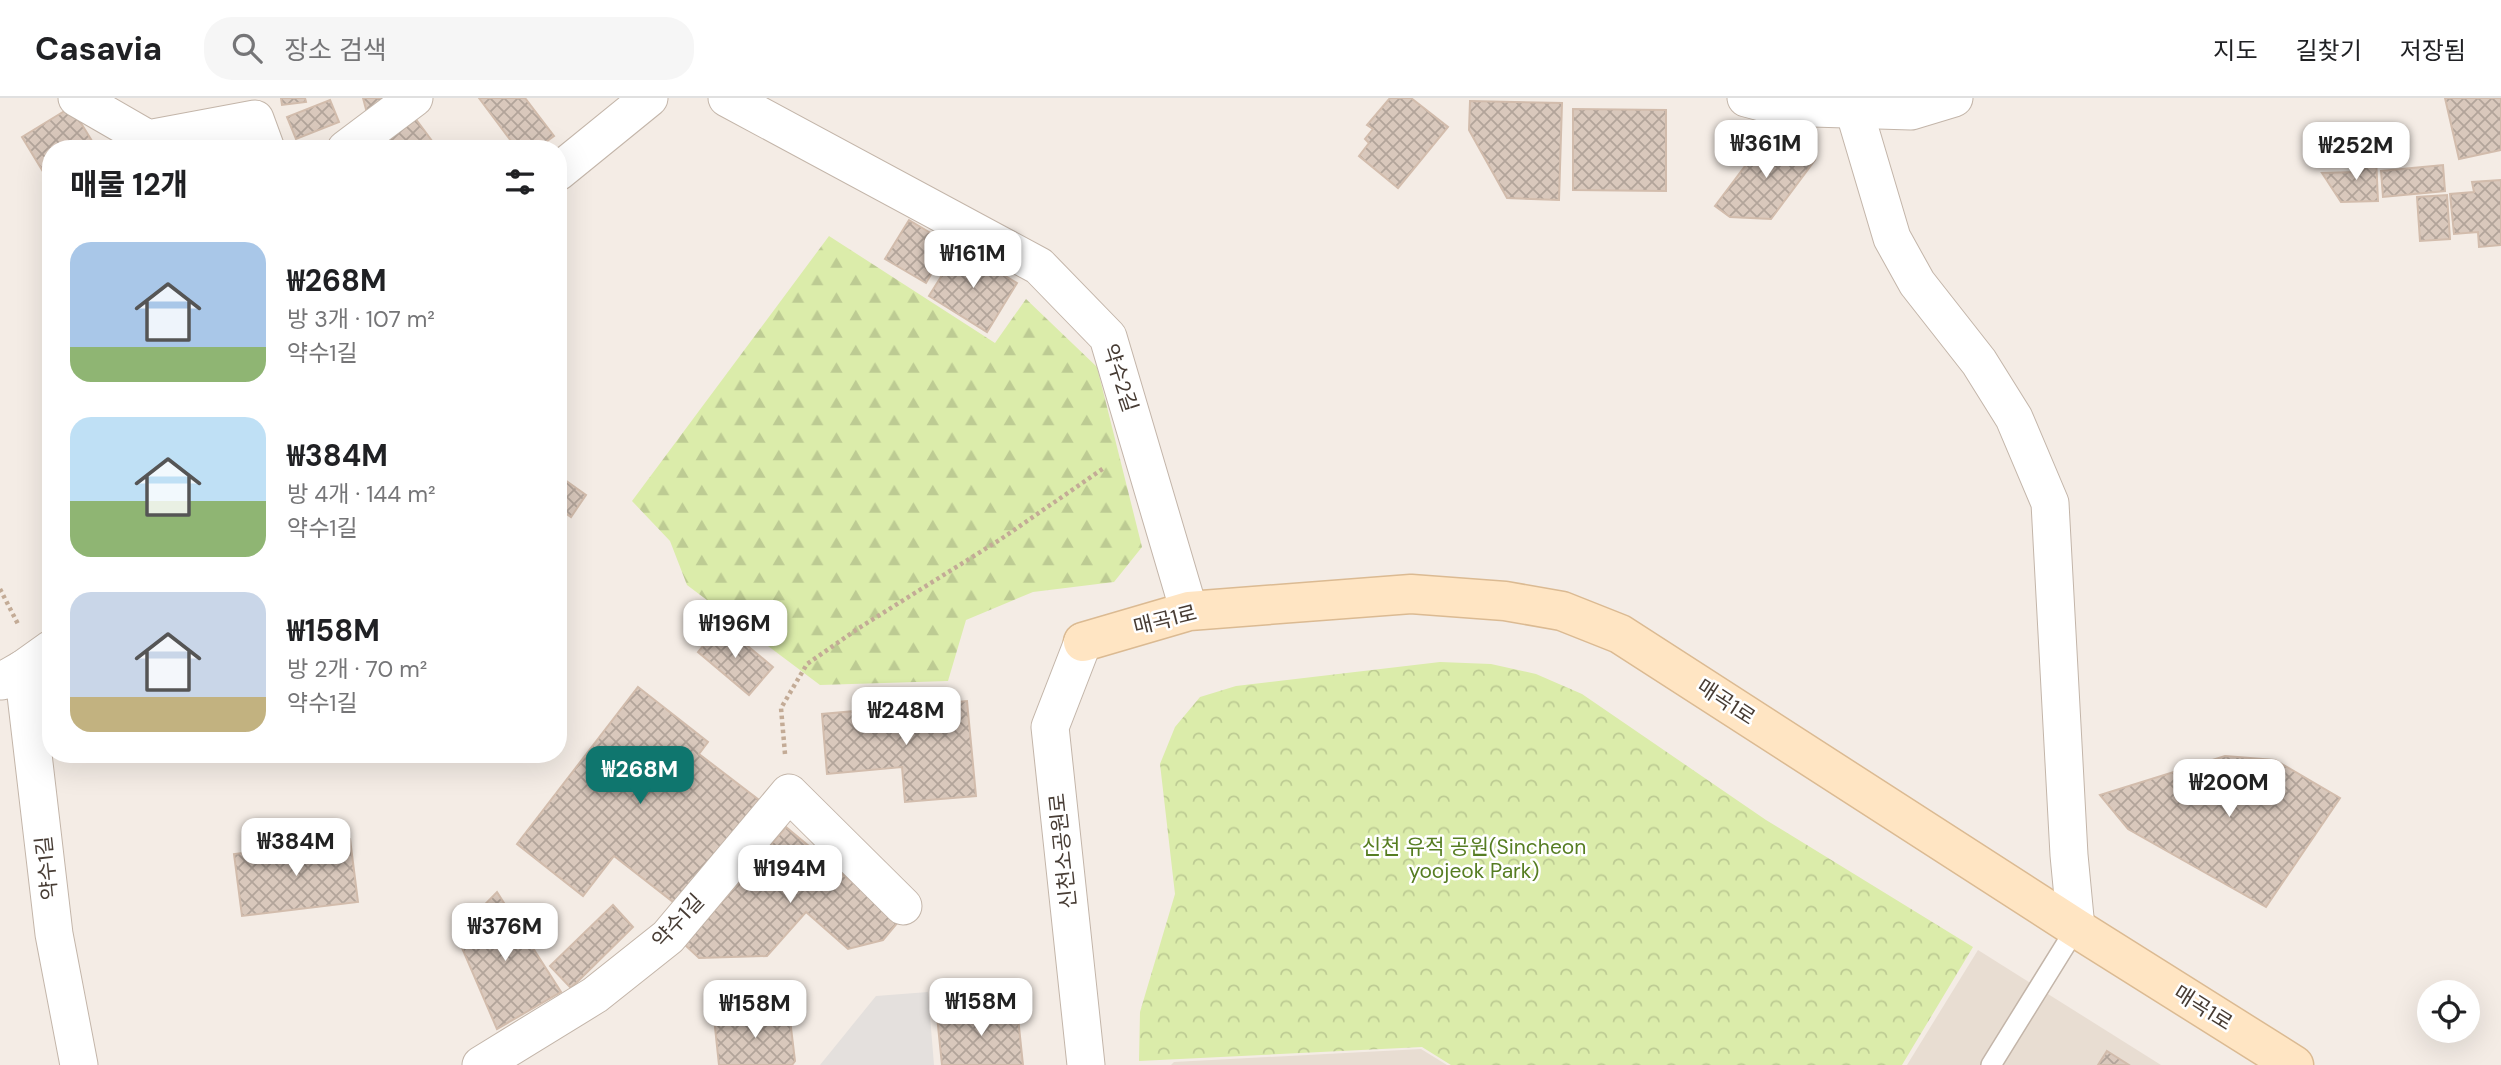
<!DOCTYPE html>
<html lang="ko">
<head>
<meta charset="utf-8">
<style>
  body { margin:0; font-family:"DM Sans","Noto Sans KR",sans-serif; background:#f6f6f6; color:#202124; height:100vh; display:flex; flex-direction:column; font-size:26px; white-space:nowrap }
  * { box-sizing:border-box; margin:0 }
  p { font-size:23px; color:#757577 }
  .icon { flex:none; width:38px; height:38px; fill:none; stroke:currentColor; stroke-width:2; stroke-linecap:round; stroke-linejoin:round }
  .map { position:relative; flex:1; overflow:hidden }
  .details { position:absolute; left:42px; top:42px; width:525px; height:623px; display:flex; flex-direction:column; background:#fff; border-radius:28px; box-shadow:0 7px 28px #0002 }
  .details>* { flex:none }
  .tools { position:absolute; left:2417px; top:882px; display:grid; gap:14px }
  .tools a { display:grid; place-items:center; width:63px; height:63px; border-radius:50%; background:#fff; box-shadow:0 7px 28px #0002; font-size:35px }
  .price { position:absolute; translate:-50% -60px; padding:0 16px; border-radius:14px; background:#fff; color:#222; font-size:23px; line-height:46px; filter:drop-shadow(0 2px 4px #0008) }
  .price::after { content:''; position:absolute; left:50%; top:42px; width:21px; height:16px; margin-left:-10px; background:inherit; clip-path:polygon(0 0,100% 0,50% 100%) }
  .price.selected { background:#0f766e; color:#fff }
  ul { padding:0; list-style:none }
  li { display:flex; align-items:center; gap:21px; height:175px; padding:0 28px }
  li span { display:grid; place-items:center; flex:none; width:196px; height:140px; border-radius:21px; color:#555 }
  li>.icon { margin-inline-start:auto }
  span .icon { width:84px; height:84px; fill:#fffc; stroke-width:1 }
  li b { font-size:30px }
  h2 { display:flex; justify-content:space-between; align-items:center; height:84px; padding:0 28px; font-size:30px }
  header { display:flex; align-items:center; gap:42px; box-sizing:border-box; height:98px; padding:0 35px; background:#fff; border-bottom:2px solid #e0e0e0 }
  header strong { font-size:33px }
  nav { display:flex; gap:38px; margin-inline-start:auto; font-size:24px }
  .search { width:490px; height:63px; background:#f6f6f6; display:flex; align-items:center; gap:18px; box-sizing:border-box; padding:0 24px; border-radius:28px; color:#757577; font-size:26px }
  .map>svg:first-child { display:block }
</style>
</head>
<body>
<header>
<strong>Casavia</strong>
<div class="search"><svg class="icon" aria-label="search" viewBox="0 0 24 24"><circle cx="10" cy="10" r="6"/><path d="M15 15l6 6"/></svg>장소 검색</div>
<nav><a>지도</a><a>길찾기</a><a>저장됨</a></nav>
</header>
<div class="map">
<svg width="2501" height="967" viewBox="0 0 2501 967">
  <defs>
    <pattern id="forest-firs" width="22" height="20" patternUnits="userSpaceOnUse" patternTransform="scale(1.75)"><rect width="22" height="20" fill="#dbecaa"/><path d="M5 1l3.5 6h-7zM16 11l3.5 6h-7z" fill="#bdcb93"/></pattern>
    <pattern id="park-crowns" width="20" height="18" patternUnits="userSpaceOnUse" patternTransform="scale(1.75)"><rect width="20" height="18" fill="#dbecaa"/><path d="M2 6a3 3 0 1 1 6 0M12 15a3 3 0 1 1 6 0" fill="none" stroke="#bdcb93"/></pattern>
    <pattern id="building-cross-hatch" width="8" height="8" patternUnits="userSpaceOnUse" patternTransform="scale(1.75)"><rect width="8" height="8" fill="#d9c8bc"/><path d="M0 0l8 8M0 8l8-8" fill="none" stroke="#b2a49a"/></pattern>
  </defs>
  <rect width="100%" height="100%" fill="#f4ece5"/>
  <g fill="#e8ddd2">
    <path d="M1978 852 2161 967H1907Z"/>
    <path d="M1421 951 1447 967H1171L1174 964Z"/>
  </g>
  <path fill="url(#forest-firs)" d="M829 138 995 245 1026 201 1097 269 1142 449 1114 484 1033 494 966 522 948 583 820 587 687 487 670 443 632 403Z"/>
  <path fill="url(#park-crowns)" d="M1440 564 1491 566 1536 576 1582 596 1766 722 1973 849 1902 967H1451L1422 949 1139 963 1140 914 1175 796 1160 666 1175 629 1200 599 1236 588Z"/>
  <path fill="#e4e0dd" d="M928 894 934 967H820L876 898Z"/>
  <g fill="url(#building-cross-hatch)" stroke="#d2bcac" stroke-width="2">
    <path d="M281 0H305L306 4 282 7Z"/>
    <path d="M363 0H391L367 15Z"/>
    <path d="M479 0H525L554 38 536 51H517Z"/>
    <path d="M1390 0H1411L1448 29 1398 90 1359 58 1369 45 1365 41 1373 31 1367 27Z"/>
    <path d="M2445 0H2501V52L2459 61Z"/>
    <path d="M330 2 339 24 296 41 287 19Z"/>
    <path d="M1470 3 1562 5 1559 102 1507 100 1469 32Z"/>
    <path d="M71 9 97 51H51L50 85 22 39Z"/>
    <path d="M1573 11 1666 12V93L1573 92Z"/>
    <path d="M415 20 438 51H375Z"/>
    <path d="M1773 31 1815 62 1771 121 1730 119 1715 108Z"/>
    <path d="M223 46 224 51H194Z"/>
    <path d="M2357 59H2376L2378 103 2341 104 2322 75 2358 74Z"/>
    <path d="M2443 67 2445 93 2383 99 2381 73Z"/>
    <path d="M2501 82V147L2479 149 2478 134 2454 136 2450 96 2474 94 2472 84Z"/>
    <path d="M2447 97 2450 141 2420 143 2417 99Z"/>
    <path d="M909 122 949 146 926 185 885 161Z"/>
    <path d="M959 150 1017 185 987 234 929 198Z"/>
    <path d="M558 377 586 397 571 419 558 410Z"/>
    <path d="M721 526 773 569 749 597 698 554Z"/>
    <path d="M638 589 708 644 699 656 759 702 677 807 614 758 583 798 517 746Z"/>
    <path d="M967 603 976 698 905 704 902 669 827 676 822 616Z"/>
    <path d="M2225 658 2275 662 2340 700 2266 809 2128 731 2100 697Z"/>
    <path d="M786 729 899 823 883 842 848 851 806 814 767 858 699 860 685 847Z"/>
    <path d="M350 741 358 804 242 818 234 756Z"/>
    <path d="M497 794 561 894 497 931 456 836Z"/>
    <path d="M613 807 633 829 571 890 550 868Z"/>
    <path d="M1017 910 1023 967H942L937 918Z"/>
    <path d="M789 913 795 963 792 967H719L714 920Z"/>
    <path d="M2107 953 2129 967H2098Z"/>
  </g>
  <g fill="none" stroke-linecap="round" stroke-linejoin="round">
    <g stroke="#c3b5a9" stroke-width="22">
      <path id="lane" d="M1991 967 2076 830"/>
    </g>
    <g stroke="#c3b5a9" stroke-width="39">
      <g id="street">
        <path d="M77 0 148 41 255 21 266 51"/>
        <path d="M727 0 1039 168 1108 239 1189 513"/>
        <path d="M1746 0 1780 9 1911 13 1954 0"/>
        <path d="M1854 12 1892 140 1917 185 1979 264 2014 320 2050 405 2069 757 2076 830"/>
        <path d="M346 51 414 0"/>
        <path d="M558 74 649 0"/>
        <path d="M1083 544 1050 629 1086 967"/>
        <path d="M23 571 54 836 79 967"/>
        <path d="M2 583 23 571 51 551"/>
        <path d="M481 967 595 897 668 839 789 695 903 808"/>
      </g>
    </g>
    <g stroke="#dbba92" stroke-width="41">
      <path id="secondary" d="M1083 544 1189 513 1411 496 1505 503 1562 513 1620 536 2076 830 2294 967"/>
    </g>
    <g stroke="#c3ab96" stroke-width="4.5" stroke-dasharray="3.5 3.5" stroke-linecap="butt">
      <path d="M0 491 19 528"/>
      <path d="M785 656 781 610 807 566 859 530 1001 441 1104 370"/>
    </g>
    <use href="#lane" stroke="#fff" stroke-width="19"/>
    <use href="#street" stroke="#fff" stroke-width="37"/>
    <use href="#secondary" stroke="#ffe5c3" stroke-width="38"/>
  </g>
  <g text-anchor="middle" stroke-width="5" stroke-linejoin="round" paint-order="stroke">
    <g font-size="21" fill="#473c34" stroke="#fff">
      <text transform="translate(1120 280) rotate(72)" y="7">약수2길</text>
      <text transform="translate(1165 522) rotate(-14)" y="7">매곡1로</text>
      <text transform="translate(1726 604) rotate(33)" y="7">매곡1로</text>
      <text transform="translate(1063 753) rotate(-96)" y="7">신천소공원로</text>
      <text transform="translate(47 770) rotate(-96)" y="7">약수1길</text>
      <text transform="translate(678 823) rotate(-47)" y="7">약수1길</text>
      <text transform="translate(2203 910) rotate(32)" y="7">매곡1로</text>
    </g>
    <g font-size="21" fill="#567d22" stroke="#fff">
      <text x="1474" y="756">신천 유적 공원(Sincheon<tspan x="1474" dy="24">yoojeok Park)</tspan></text>
    </g>
  </g>
</svg>
<div class="tools">
<a><svg class="icon" aria-label="locate" viewBox="0 0 24 24"><circle cx="12" cy="12" r="6"/><path d="M12 2v4M12 18v4M2 12h4M18 12h4"/></svg></a>
</div>
<b class="price" style="left:1766px;top:82px">₩361M</b>
<b class="price" style="left:2356px;top:84px">₩252M</b>
<b class="price" style="left:973px;top:192px">₩161M</b>
<b class="price" style="left:735px;top:562px">₩196M</b>
<b class="price" style="left:906px;top:649px">₩248M</b>
<b class="price selected" style="left:640px;top:708px">₩268M</b>
<b class="price" style="left:2229px;top:721px">₩200M</b>
<b class="price" style="left:296px;top:780px">₩384M</b>
<b class="price" style="left:790px;top:807px">₩194M</b>
<b class="price" style="left:505px;top:865px">₩376M</b>
<b class="price" style="left:981px;top:940px">₩158M</b>
<b class="price" style="left:755px;top:942px">₩158M</b>
<section class="details">
<h2>매물 12개<svg class="icon" aria-label="filters" viewBox="0 0 24 24"><path d="M4 7h16M4 17h16"/><circle cx="9" cy="7" r="2"/><circle cx="15" cy="17" r="2"/></svg></h2>
<ul>
<li><span style="background:linear-gradient(#a9c7e8 75%,#8fb573 0)"><svg class="icon" aria-label="home" viewBox="0 0 24 24"><path d="M3 11l9-7 9 7M6 9v11h12V9"/></svg></span><div><b>₩268M</b><p>방 3개 · 107 m²</p><p>약수1길</p></div></li>
<li><span style="background:linear-gradient(#bfe0f5 60%,#8fb573 0)"><svg class="icon" aria-label="home" viewBox="0 0 24 24"><path d="M3 11l9-7 9 7M6 9v11h12V9"/></svg></span><div><b>₩384M</b><p>방 4개 · 144 m²</p><p>약수1길</p></div></li>
<li><span style="background:linear-gradient(#c9d6e8 75%,#c2b280 0)"><svg class="icon" aria-label="home" viewBox="0 0 24 24"><path d="M3 11l9-7 9 7M6 9v11h12V9"/></svg></span><div><b>₩158M</b><p>방 2개 · 70 m²</p><p>약수1길</p></div></li>
</ul>
</section>
</div>
</body>
</html>
